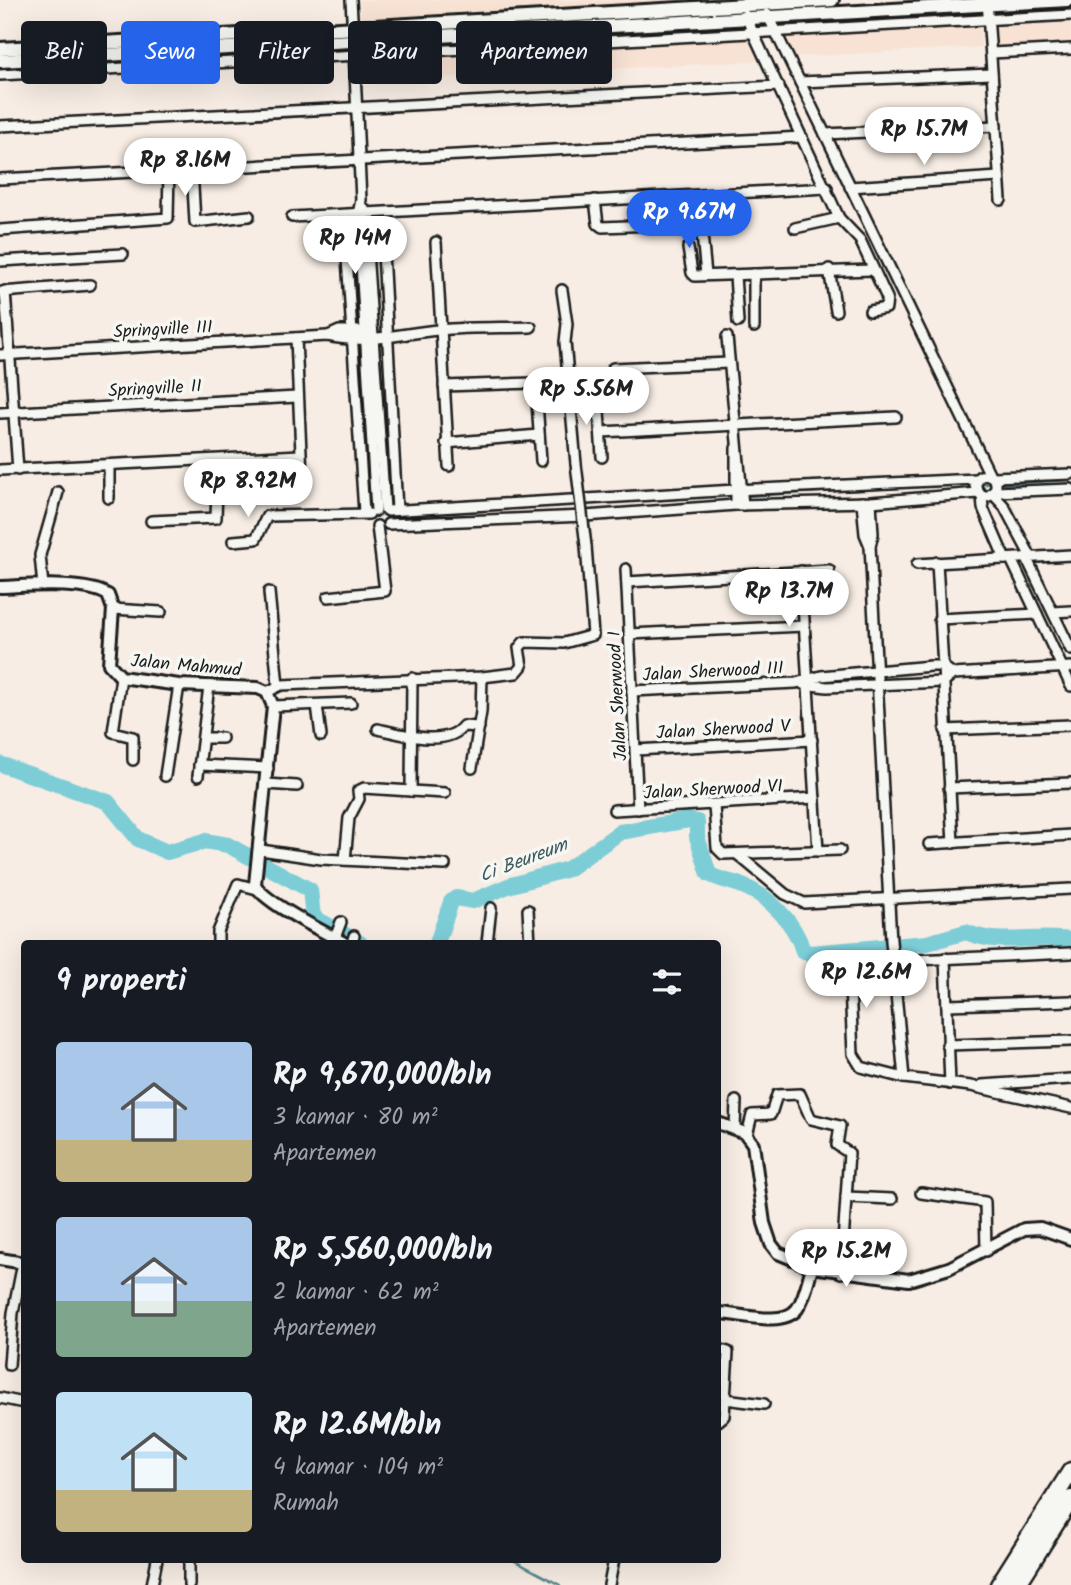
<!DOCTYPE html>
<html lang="id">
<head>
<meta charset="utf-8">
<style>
  body { margin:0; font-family:Kalam,sans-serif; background:#242831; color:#f1f3f6; height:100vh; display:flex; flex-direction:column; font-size:26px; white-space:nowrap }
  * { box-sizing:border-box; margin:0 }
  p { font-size:23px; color:#9ea1a6 }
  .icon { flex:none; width:38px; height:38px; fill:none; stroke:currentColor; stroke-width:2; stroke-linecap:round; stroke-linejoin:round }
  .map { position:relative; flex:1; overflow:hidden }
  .side { position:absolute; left:21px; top:940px; width:700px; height:623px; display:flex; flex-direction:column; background:#171b24; border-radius:7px; box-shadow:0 7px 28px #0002 }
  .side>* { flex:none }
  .top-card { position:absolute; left:21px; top:21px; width:700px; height:63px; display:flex; gap:14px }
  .price { position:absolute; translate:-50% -60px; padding:0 16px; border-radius:24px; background:#fff; color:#222; font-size:23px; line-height:46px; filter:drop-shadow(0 2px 4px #0008) }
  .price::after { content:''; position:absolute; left:50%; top:42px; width:21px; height:16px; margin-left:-10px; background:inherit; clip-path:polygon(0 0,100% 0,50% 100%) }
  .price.selected { background:#2563eb; color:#fff }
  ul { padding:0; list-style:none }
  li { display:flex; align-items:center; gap:21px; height:175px; padding:0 35px }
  li span { display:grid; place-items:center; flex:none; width:196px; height:140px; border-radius:7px; color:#555 }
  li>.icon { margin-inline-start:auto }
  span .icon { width:84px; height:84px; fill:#fffc; stroke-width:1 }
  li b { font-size:30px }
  h2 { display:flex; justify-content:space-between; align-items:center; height:84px; padding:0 35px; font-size:30px }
  .chip { padding:0 24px; border-radius:7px; background:#171b24; box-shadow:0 7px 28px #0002; font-size:24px; line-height:63px }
  .chip.selected { background:#2563eb; color:#fff }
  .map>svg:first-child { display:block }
</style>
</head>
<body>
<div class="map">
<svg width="1071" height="1585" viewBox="0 0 1071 1585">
  <rect width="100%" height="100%" fill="#f7ede4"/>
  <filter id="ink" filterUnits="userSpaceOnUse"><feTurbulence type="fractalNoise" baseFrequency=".0143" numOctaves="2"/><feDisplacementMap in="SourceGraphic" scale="14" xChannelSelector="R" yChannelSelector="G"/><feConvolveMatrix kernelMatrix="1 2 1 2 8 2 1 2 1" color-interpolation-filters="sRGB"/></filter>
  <g filter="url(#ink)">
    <g fill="#f8e2d3">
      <path d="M360 0H716L361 18Z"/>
      <path d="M1071 12V45L994 48 993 16Z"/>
      <path d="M980 15 981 47 792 57 780 26Z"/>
      <path d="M742 25 758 61 360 82 358 45Z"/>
    </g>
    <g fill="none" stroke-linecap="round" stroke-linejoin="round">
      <g stroke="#56868c" stroke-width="2.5">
        <path d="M980 484H988"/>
        <path d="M1001 484 1071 480"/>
        <path d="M746 496 967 484"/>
        <path d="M419 514 723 496"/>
        <path d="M266 522 305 520"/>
        <path d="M511 1559 560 1585"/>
      </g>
      <g stroke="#7dcdd7" stroke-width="16">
        <path d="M0 764 108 802 138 839 167 852 205 841 228 845 310 890 313 917 360 943"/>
        <path d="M437 943 451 902 456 898 473 901 508 886 568 869 620 832 689 820 697 822V837L709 874C719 880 729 881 740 885 768 895 795 922 803 951L810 953 927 943 966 932C999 947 1035 934 1071 940"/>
      </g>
      <g stroke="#1c1c1c" stroke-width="14">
        <g id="minor">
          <path d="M351 0 353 34"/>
          <path d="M987 0 1001 200"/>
          <path d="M767 14 990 475"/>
          <path d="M745 15 839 218 860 240 887 298 886 308 870 311"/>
          <path d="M354 51 361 200 358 214 376 511"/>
          <path d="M991 53 1071 49"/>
          <path d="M0 75 1071 15"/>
          <path d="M800 82 992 74"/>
          <path d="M0 126 779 86"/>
          <path d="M825 134 996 126"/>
          <path d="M192 169 195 222 249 216"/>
          <path d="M0 179 802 137"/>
          <path d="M850 187 999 177"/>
          <path d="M595 200 598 224 602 227 731 222"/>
          <path d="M364 208 385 509"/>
          <path d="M292 217 827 188"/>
          <path d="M701 224 706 275"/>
          <path d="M795 228 839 218"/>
          <path d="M0 230 168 218 169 170"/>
          <path d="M436 242 449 466"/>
          <path d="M359 245 351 248 347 258 364 512"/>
          <path d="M369 247 381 248 383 252 397 510"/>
          <path d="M688 248 692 273 695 276 872 270"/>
          <path d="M0 261 123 254"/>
          <path d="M829 269 836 311"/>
          <path d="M754 274V327"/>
          <path d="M735 275 738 322"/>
          <path d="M562 290 567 324 565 342 576 464"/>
          <path d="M5 291 18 470"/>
          <path d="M2 292 90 285"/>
          <path d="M328 336 339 331H369"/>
          <path d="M727 337 743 505"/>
          <path d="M296 338 302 476"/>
          <path d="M0 355 327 336C364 345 402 333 439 330 470 327 501 328 531 327"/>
          <path d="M613 368 729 363"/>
          <path d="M444 386 533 383 536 386 541 461"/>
          <path d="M598 395 602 457"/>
          <path d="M0 413 297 397"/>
          <path d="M601 432 896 417"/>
          <path d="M446 443 539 435"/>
          <path d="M109 465V498"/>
          <path d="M0 470 300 455"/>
          <path d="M993 477 1071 474"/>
          <path d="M995 492 1071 489"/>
          <path d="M993 494 1004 506 1031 557"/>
          <path d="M982 496H989L996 489V481L990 475 980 476 975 486 982 496 983 508 1005 559"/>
          <path d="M862 502 865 534 870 546 873 534 871 502"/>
          <path d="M736 505V448"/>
          <path d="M388 511 735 490 977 479"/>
          <path d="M151 521 216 518 218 460"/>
          <path d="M388 524 585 516 736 505 871 502 978 493"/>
          <path d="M233 541 256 539 267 516 369 514"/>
          <path d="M870 546 891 941 904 1078"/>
          <path d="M1026 557 1071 650"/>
          <path d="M1011 559 1071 686"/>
          <path d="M937 562 953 843"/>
          <path d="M917 564 1071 555"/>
          <path d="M626 569 638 809"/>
          <path d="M801 571 818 851"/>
          <path d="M627 582 829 570"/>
          <path d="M43 586 40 555 58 492"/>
          <path d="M269 592 278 686"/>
          <path d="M328 597 385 591 377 526"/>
          <path d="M113 609 161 612"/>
          <path d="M1053 612 1071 611"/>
          <path d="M939 619 1037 614"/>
          <path d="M629 634 804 626"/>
          <path d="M121 677 113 732 133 737V760"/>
          <path d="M803 684 827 687 943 682 953 674 1071 667"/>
          <path d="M632 691 796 683 821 676 931 666H942L953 674"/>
          <path d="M267 692 281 685 482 677 516 673 522 666 519 648 524 642 564 643 593 635 586 546"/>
          <path d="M317 705 321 736"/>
          <path d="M273 706 351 703"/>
          <path d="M378 729C400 734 447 748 463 726L479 727"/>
          <path d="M945 730 1071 725"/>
          <path d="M203 738H222"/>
          <path d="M636 750 812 740"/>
          <path d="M199 765 268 768"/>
          <path d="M472 768 481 712 482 677"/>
          <path d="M165 776 179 685"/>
          <path d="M198 776 209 686"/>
          <path d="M266 784 297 786"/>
          <path d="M949 788 1071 783"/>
          <path d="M411 791 445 793"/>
          <path d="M714 805 717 848 723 854 840 850"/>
          <path d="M614 810 815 798"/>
          <path d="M929 844 1071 835"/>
          <path d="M261 850 321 859 445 865"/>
          <path d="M737 854 785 894 804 903 1071 889"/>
          <path d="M345 860 349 818 359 799 358 791 364 788 411 791 412 678"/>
          <path d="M528 910 530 943"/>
          <path d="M335 938 341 922"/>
          <path d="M218 943V932L238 884 257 889"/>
          <path d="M352 943 354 936"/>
          <path d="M487 943 491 908"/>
          <path d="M1071 953 849 963 853 1054 861 1067 904 1078 971 1086 1071 1108"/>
          <path d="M945 958 950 1084"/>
          <path d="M947 1005 1071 1001"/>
          <path d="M947 1045 1071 1041"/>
          <path d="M982 1085 1071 1079"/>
          <path d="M735 1128 736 1101"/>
          <path d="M747 1135 752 1115 771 1114 777 1095 800 1094 811 1119 840 1126 837 1145 849 1153 841 1273"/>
          <path d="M921 1193 985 1202 986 1251"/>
          <path d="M846 1197 892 1199"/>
          <path d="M718 1349 728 1352 724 1416 718 1421"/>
          <path d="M9 1365 13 1313 23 1263"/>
          <path d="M0 1398 19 1402"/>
          <path d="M725 1399 764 1404"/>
          <path d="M152 1585 157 1559"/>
          <path d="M189 1585V1559"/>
          <path d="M609 1585 614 1559"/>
        </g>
      </g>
      <g stroke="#1c1c1c" stroke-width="16">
        <g id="tertiary">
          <path d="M0 587C28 586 85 581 108 595L113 609 109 664 121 677 179 685 258 688 267 692 273 706 255 884C261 901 326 933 344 943"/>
          <path d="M718 1123 745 1133 753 1144 764 1223 771 1244 778 1253 812 1267 909 1280 949 1268 1024 1229 1040 1228 1071 1239"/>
          <path d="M0 1259 24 1263"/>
          <path d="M718 1313C738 1313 782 1328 797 1309 805 1298 808 1280 812 1267"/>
        </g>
      </g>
      <g stroke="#1c1c1c" stroke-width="18">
        <g id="secondary">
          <path d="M0 49 832 0"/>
          <path d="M0 61 1067 0"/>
        </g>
      </g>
      <g stroke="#1c1c1c" stroke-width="21">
        <g id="motorway">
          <path d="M999 1585 1071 1471"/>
          <path d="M1017 1585 1071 1499"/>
        </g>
      </g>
      <use href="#minor" stroke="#f6f6f2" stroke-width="9"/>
      <use href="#tertiary" stroke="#f6f6f2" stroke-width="10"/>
      <use href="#secondary" stroke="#f6f6f2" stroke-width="12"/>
      <use href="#motorway" stroke="#f6f6f2" stroke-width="16"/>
      <g stroke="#1c1c1c" stroke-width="14" stroke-linecap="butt">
        <path id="minor-bridge" d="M576 464 586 546"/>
      </g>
      <use href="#minor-bridge" stroke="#f6f6f2" stroke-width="9"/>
    </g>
  </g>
  <g text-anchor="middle" stroke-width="7" stroke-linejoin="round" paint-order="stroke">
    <g font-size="18" fill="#1c1c1c" stroke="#f6f6f2">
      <text transform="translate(163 329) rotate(-3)" y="6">Springville III</text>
      <text transform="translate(155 388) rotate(-3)" y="6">Springville II</text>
      <text transform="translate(186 665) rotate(5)" y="6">Jalan Mahmud</text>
      <text transform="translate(713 671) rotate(-3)" y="6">Jalan Sherwood III</text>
      <text transform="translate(617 696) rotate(-93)" y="6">Jalan Sherwood I</text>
      <text transform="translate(723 729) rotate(-3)" y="6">Jalan Sherwood V</text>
      <text transform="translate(713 789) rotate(-3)" y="6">Jalan Sherwood VI</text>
    </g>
    <g font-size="19" font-style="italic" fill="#3e5a5d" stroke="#f6f6f2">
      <text transform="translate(523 859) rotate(-21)" y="7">Ci Beureum</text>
    </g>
  </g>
</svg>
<b class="price" style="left:924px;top:167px">Rp 15.7M</b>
<b class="price" style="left:185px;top:198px">Rp 8.16M</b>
<b class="price selected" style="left:689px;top:250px">Rp 9.67M</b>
<b class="price" style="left:355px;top:276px">Rp 14M</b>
<b class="price" style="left:586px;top:427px">Rp 5.56M</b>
<b class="price" style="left:248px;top:519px">Rp 8.92M</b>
<b class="price" style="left:789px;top:629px">Rp 13.7M</b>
<b class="price" style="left:866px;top:1010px">Rp 12.6M</b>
<b class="price" style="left:846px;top:1289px">Rp 15.2M</b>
<div class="top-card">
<a class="chip">Beli</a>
<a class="chip selected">Sewa</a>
<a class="chip">Filter</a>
<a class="chip">Baru</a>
<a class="chip">Apartemen</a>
</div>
<section class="side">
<h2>9 properti<svg class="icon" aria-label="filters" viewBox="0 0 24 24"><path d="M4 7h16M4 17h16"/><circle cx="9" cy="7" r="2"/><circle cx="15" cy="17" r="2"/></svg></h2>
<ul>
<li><span style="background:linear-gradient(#a9c7e8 70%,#c2b280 0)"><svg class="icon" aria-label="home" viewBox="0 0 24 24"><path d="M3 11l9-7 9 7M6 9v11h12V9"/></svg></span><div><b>Rp 9,670,000/bln</b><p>3 kamar · 80 m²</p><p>Apartemen</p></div></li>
<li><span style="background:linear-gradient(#a9c7e8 60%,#7fa58c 0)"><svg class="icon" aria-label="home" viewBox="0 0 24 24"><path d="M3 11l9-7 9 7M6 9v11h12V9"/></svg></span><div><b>Rp 5,560,000/bln</b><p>2 kamar · 62 m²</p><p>Apartemen</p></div></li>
<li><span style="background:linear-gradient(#bfe0f5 70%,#c2b280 0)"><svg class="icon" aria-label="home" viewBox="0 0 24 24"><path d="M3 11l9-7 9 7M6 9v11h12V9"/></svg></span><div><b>Rp 12.6M/bln</b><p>4 kamar · 104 m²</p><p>Rumah</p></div></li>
</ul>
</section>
</div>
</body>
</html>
